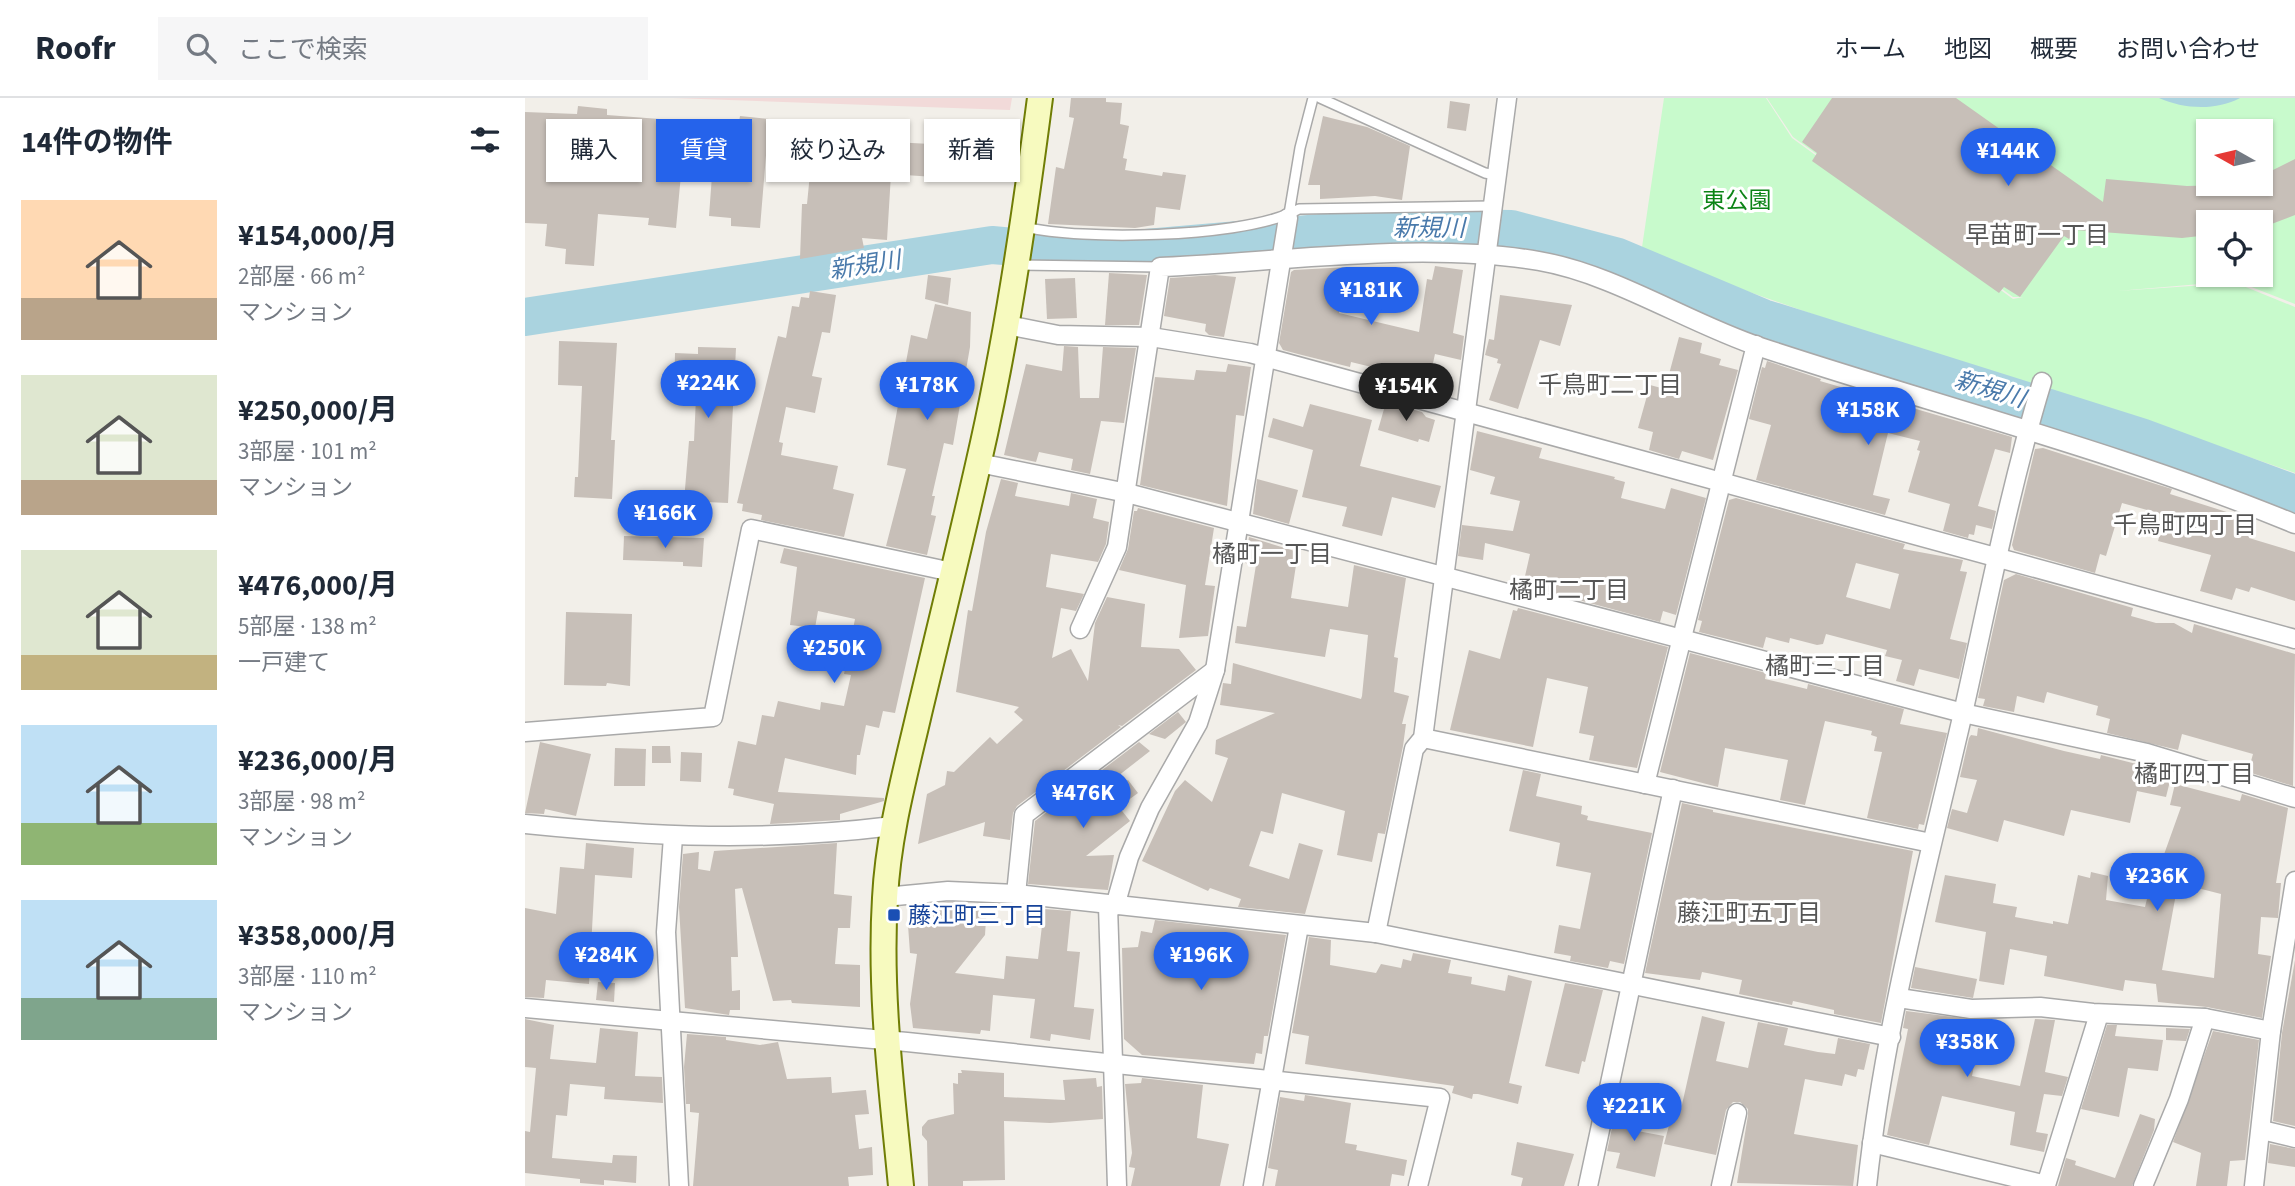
<!DOCTYPE html>
<html lang="ja">
<head>
<meta charset="utf-8">
<style>
  body { margin:0; font-family:"Source Sans 3","Noto Sans JP",sans-serif; background:#f6f6f7; color:#1f2937; height:100vh; display:flex; flex-direction:column; font-size:26px; white-space:nowrap }
  * { box-sizing:border-box; margin:0 }
  p { font-size:23px; color:#747a83 }
  .icon { flex:none; width:38px; height:38px; fill:none; stroke:currentColor; stroke-width:2; stroke-linecap:round; stroke-linejoin:round }
  .map { position:relative; flex:1; overflow:hidden }
  .details { display:flex; flex-direction:column; background:#fff; width:525px }
  .details>* { flex:none }
  .banner { position:absolute; left:21px; top:21px; width:665px; height:63px; display:flex; gap:14px }
  .needle { width:46px; rotate:278deg }
  .tools { position:absolute; left:1671px; top:21px; display:grid; gap:14px }
  .tools a { display:grid; place-items:center; width:77px; height:77px; border-radius:0px; background:#fff; box-shadow:0 2px 5px #0004; font-size:35px }
  .price { position:absolute; translate:-50% -60px; padding:0 16px; border-radius:24px; background:#2563eb; color:#fff; font-size:23px; line-height:46px; filter:drop-shadow(0 2px 4px #0008) }
  .price::after { content:''; position:absolute; left:50%; top:42px; width:21px; height:16px; margin-left:-10px; background:inherit; clip-path:polygon(0 0,100% 0,50% 100%) }
  .price.selected { background:#222; color:#fff }
  ul { padding:0; list-style:none }
  li { display:flex; align-items:center; gap:21px; height:175px; padding:0 21px }
  li span { display:grid; place-items:center; flex:none; width:196px; height:140px; border-radius:0px; color:#555 }
  li>.icon { margin-inline-start:auto }
  span .icon { width:84px; height:84px; fill:#fffc; stroke-width:1 }
  li b { font-size:30px }
  h2 { display:flex; justify-content:space-between; align-items:center; height:84px; padding:0 21px; font-size:30px }
  .chip { padding:0 24px; border-radius:0px; background:#fff; box-shadow:0 2px 5px #0004; font-size:24px; line-height:63px }
  .chip.selected { background:#2563eb; color:#fff }
  header { display:flex; align-items:center; gap:42px; box-sizing:border-box; height:98px; padding:0 35px; background:#fff; border-bottom:2px solid #e0e1e3 }
  header strong { font-size:33px }
  nav { display:flex; gap:38px; margin-inline-start:auto; font-size:24px }
  .search { width:490px; height:63px; background:#f6f6f7; display:flex; align-items:center; gap:18px; box-sizing:border-box; padding:0 24px; border-radius:0px; color:#747a83; font-size:26px }
  main { display:flex; flex:1; min-height:0 }
  .map>svg:first-child { display:block }
</style>
</head>
<body>
<header>
<strong>Roofr</strong>
<div class="search"><svg class="icon" aria-label="search" viewBox="0 0 24 24"><circle cx="10" cy="10" r="6"/><path d="M15 15l6 6"/></svg>ここで検索</div>
<nav><a>ホーム</a><a>地図</a><a>概要</a><a>お問い合わせ</a></nav>
</header>
<main>
<section class="details">
<h2>14件の物件<svg class="icon" aria-label="filters" viewBox="0 0 24 24"><path d="M4 7h16M4 17h16"/><circle cx="9" cy="7" r="2"/><circle cx="15" cy="17" r="2"/></svg></h2>
<ul>
<li><span style="background:linear-gradient(#ffd9b3 70%,#b9a48a 0)"><svg class="icon" aria-label="home" viewBox="0 0 24 24"><path d="M3 11l9-7 9 7M6 9v11h12V9"/></svg></span><div><b>¥154,000/月</b><p>2部屋 · 66 m²</p><p>マンション</p></div></li>
<li><span style="background:linear-gradient(#dfe7d0 75%,#b9a48a 0)"><svg class="icon" aria-label="home" viewBox="0 0 24 24"><path d="M3 11l9-7 9 7M6 9v11h12V9"/></svg></span><div><b>¥250,000/月</b><p>3部屋 · 101 m²</p><p>マンション</p></div></li>
<li><span style="background:linear-gradient(#dfe7d0 75%,#c2b280 0)"><svg class="icon" aria-label="home" viewBox="0 0 24 24"><path d="M3 11l9-7 9 7M6 9v11h12V9"/></svg></span><div><b>¥476,000/月</b><p>5部屋 · 138 m²</p><p>一戸建て</p></div></li>
<li><span style="background:linear-gradient(#bfe0f5 70%,#8fb573 0)"><svg class="icon" aria-label="home" viewBox="0 0 24 24"><path d="M3 11l9-7 9 7M6 9v11h12V9"/></svg></span><div><b>¥236,000/月</b><p>3部屋 · 98 m²</p><p>マンション</p></div></li>
<li><span style="background:linear-gradient(#bfe0f5 70%,#7fa58c 0)"><svg class="icon" aria-label="home" viewBox="0 0 24 24"><path d="M3 11l9-7 9 7M6 9v11h12V9"/></svg></span><div><b>¥358,000/月</b><p>3部屋 · 110 m²</p><p>マンション</p></div></li>
</ul>
</section>
<div class="map">
<svg width="1770" height="1088" viewBox="0 0 1770 1088">
  <rect width="100%" height="100%" fill="#f2efe9"/>
  <path fill="#f2dad9" d="M148 0H487L485 12Z"/>
  <path fill="#c8facc" fill-rule="evenodd" d="M1139 0H1241L1267 40 1488 201 1498 199H1488L1268 39 1242 0H1770V206L1711 183 1592 193 1711 185 1770 209V375L1658 336 1433 267 1116 156ZM1684 33H1736V86H1684ZM1684 124H1736V177H1684Z"/>
  <path fill="#aad3df" d="M1634 0H1715C1691 13 1658 11 1634 0Z"/>
  <g fill="none" stroke-linecap="round" stroke-linejoin="round">
    <path stroke="#aad3df" stroke-width="38" d="M0 219 467 147 526 152H598L864 129 986 131 1093 159 1238 220 1616 339 1770 396"/>
  </g>
  <g fill="#c7bfb8" fill-rule="evenodd">
    <path d="M546 0H581V4L597 5 595 26 604 28 598 60 602 61 600 72 637 78 638 74 661 77 655 112 631 109 629 127 610 130 523 126 531 69 539 71 549 20 544 19Z"/>
    <path d="M1307 0H1431L1578 104 1581 81 1662 88 1736 86V78L1770 61V117L1736 130V124H1684V137L1657 140 1550 132 1544 141 1539 138 1495 199 1479 189 1474 195 1287 63 1292 55 1277 44Z"/>
    <path d="M925 3 945 6 941 33 922 30Z"/>
    <path d="M53 8 82 11V17L161 23 151 130 123 127 124 120 73 116 69 168 40 166 41 151 20 148 22 126 0 125V14L52 16Z"/>
    <path d="M215 18 244 21 235 130 206 128V120L184 118 191 23 214 24Z"/>
    <path d="M798 18 842 29 885 48 877 102 850 98 795 101V87H783Z"/>
    <path d="M298 22 368 26V44L444 48V56L410 61 409 79 366 76 362 142 337 140 339 150 275 161 277 106H282L288 45H297Z"/>
    <path d="M482 34 484 53 448 57 446 39Z"/>
    <path d="M910 168 938 172 928 235 939 238 936 262 910 256 902 292 868 282 862 278 863 273 826 264 825 269 773 256 758 252 754 245 766 174 769 172 823 169 814 215 894 234 902 181 907 182Z"/>
    <path d="M584 175 622 177 614 227H580Z"/>
    <path d="M403 177 426 180 423 207 400 201Z"/>
    <path d="M690 177 711 179 699 239 684 237 680 233 681 226 639 218 645 180Z"/>
    <path d="M550 180 552 220 522 221 520 181Z"/>
    <path d="M285 193 311 197 305 235 297 234 287 278 297 280 290 315 261 309 254 344 258 345 256 357 313 368 308 391 329 396 319 439 236 422 237 417 217 413 218 406 212 405 253 238 261 240 267 208 274 209 276 199 284 200Z"/>
    <path d="M975 197 1047 207 1035 248 1015 242 993 311 964 302 976 266 972 265 973 261 960 257 964 241 969 242Z"/>
    <path d="M410 206 446 214 445 249 428 347 419 345 407 398H410L406 417 411 418 402 457 361 448 381 371 362 367 386 237 402 241Z"/>
    <path d="M1154 239 1177 245 1175 255 1196 261 1194 267 1213 272 1188 362 1157 353 1154 361 1124 352 1128 334 1113 330 1125 287 1140 291Z"/>
    <path d="M34 243 92 245 86 342H90L87 401 49 399 50 379H53L57 288 33 287Z"/>
    <path d="M539 248 553 249 555 300H574L578 249 611 250 599 325 576 323 565 376 546 372 548 361 514 354 511 364 479 357 501 266 537 273Z"/>
    <path d="M173 249 211 250 203 405 159 403 164 343H169L171 299H149L150 255 173 256Z"/>
    <path d="M1242 263 1296 281 1295 283 1487 339 1485 355 1470 351 1453 408 1471 413 1467 431 1451 427 1449 437 1444 436 1443 440 1418 433 1425 406 1383 394 1395 353 1392 352 1395 343 1363 335 1348 397 1365 401 1360 417 1231 382 1246 327 1224 321 1237 269 1240 270Z"/>
    <path d="M703 266 726 269 719 318 711 317 702 408 615 387 630 279 669 282 671 272 701 274Z"/>
    <path d="M861 304 897 314 901 319 910 322 904 344 894 341 893 344 853 332Z"/>
    <path d="M785 306 847 322 835 368 916 388 910 410 867 399 857 438 817 428 822 409 777 399 788 352 743 339 748 320 778 329Z"/>
    <path d="M952 333 1017 350 1014 360 1090 379 1089 381 1100 384 1096 400 1140 411 1146 390 1181 400 1151 517 1138 513 1135 524 998 487 1005 456 960 445 958 462 933 458 937 427 988 433 995 403 965 396 970 379 945 372Z"/>
    <path d="M1518 350 1634 387 1647 391 1645 396 1730 423 1724 440 1770 454V503L1726 489 1724 494 1711 490 1707 502 1675 493 1686 457 1633 443 1640 417 1597 405 1581 458 1575 456 1570 475 1489 452 1487 447 1510 351Z"/>
    <path d="M476 381 493 385 490 398 544 408 546 395 572 401 568 420 584 424 581 446 573 464 526 456 521 489 559 496 551 513 536 510 527 560 546 551 563 583 570 525 582 499 620 506 616 549 654 551 671 572 597 628 593 627 596 629 492 708 488 715 485 742 458 738 460 724 393 746 402 696 420 687 422 673 429 674 465 639 472 646 498 622 489 614 494 609 431 594 443 512 447 513 461 434Z"/>
    <path d="M732 381 773 392 764 426 728 416Z"/>
    <path d="M1211 400 1380 446 1378 451 1438 462 1435 473 1442 474 1425 541 1442 545 1434 581 1394 571 1389 588 1371 583 1377 562 1360 558 1362 552 1301 536 1298 546 1292 547 1265 540 1264 545 1241 539 1238 550 1174 534 1177 523 1173 522 1204 402ZM1331 465 1374 476 1365 511 1321 499Z"/>
    <path d="M613 410 689 430 680 487 690 488 683 538 654 540 661 487 594 472 603 451 609 413H612Z"/>
    <path d="M99 438 179 440 177 469 158 468V464L98 462Z"/>
    <path d="M724 439 773 454 766 500 823 509 829 467 881 480 869 559 873 560 869 594 884 598 877 626H881L878 648 860 736 853 735 847 764 812 757 820 713 757 695 748 736 736 733 724 768 764 781 774 745 798 752 780 816 713 809 716 801 685 790 683 793 617 763 650 693 660 682 687 704 703 660 690 656 691 642 750 615 695 607 698 585 706 586 708 565 836 601 837 598 843 537 805 531 800 559 710 545 712 528 721 529 731 467 720 465Z"/>
    <path d="M259 450 400 480 370 615 358 613 354 630 341 627 335 657H332L331 677 260 660 253 694 359 700V703L315 716V722L245 726 249 706 208 697 209 691 203 690 213 643 231 647 237 617 249 619 253 603 295 612 296 604 319 608 326 577 319 576 330 521 293 513 290 530 265 527 272 469 255 465Z"/>
    <path d="M1491 476 1608 510 1606 518 1631 525H1649L1667 535 1669 526 1770 556 1768 688 1723 674 1728 656 1657 636 1653 652 1582 635 1585 621 1571 617 1573 608 1522 594 1519 605 1492 598 1489 614 1458 608 1460 601 1453 600 1479 482Z"/>
    <path d="M993 510 1143 549 1112 670 1064 662 1069 638 1054 635 1063 589 1022 580 1008 649 925 632 944 552 975 561 988 512 992 513Z"/>
    <path d="M41 514 107 516 105 588 82 585 81 588 39 587Z"/>
    <path d="M1165 555 1241 575 1240 581 1282 591 1283 586 1379 611 1375 626 1422 635 1399 727 1394 726 1393 731 1342 720 1357 654 1349 653 1352 639 1346 637 1347 633 1300 623 1280 707 1255 702 1263 662 1200 650 1193 689 1135 674Z"/>
    <path d="M653 614 661 624 640 641 624 636Z"/>
    <path d="M1453 630 1539 653 1575 661 1576 657 1647 675 1641 699 1612 693 1605 725 1546 712 1539 738 1479 722 1473 744 1422 730 1427 711 1442 715 1452 682 1435 679 1444 640 1446 637 1452 638Z"/>
    <path d="M15 644 66 656 51 718 20 711 19 716 0 715Z"/>
    <path d="M614 644 625 653 584 685 586 690 603 682 613 695 594 709 605 723 561 758 589 757 583 792 503 786 510 723Z"/>
    <path d="M127 648H145L146 665H127Z"/>
    <path d="M90 650 121 651 120 688H89Z"/>
    <path d="M156 654 177 655 176 684 155 683Z"/>
    <path d="M998 672 1016 676 1011 698 1057 708 1056 716 1063 718 1062 722 1127 735 1099 866 1085 863 1083 870 1045 863 1046 858 1029 855 1034 827 1055 831 1066 775 1031 768 1035 745 984 733Z"/>
    <path d="M1650 686 1715 703 1717 696 1763 710 1751 785H1756L1753 820 1736 819 1733 856 1746 858 1737 920 1682 909 1633 904 1631 886 1600 882 1598 893 1519 878 1522 858 1485 851 1479 887 1454 883 1461 834 1410 824 1420 777 1471 786 1468 805 1492 809 1490 819 1528 826V823L1543 826 1553 777 1565 780 1566 774 1583 778 1581 802 1620 809 1632 761 1637 762 1656 709 1645 707ZM1653 785 1696 796 1689 880 1637 872Z"/>
    <path d="M1157 705 1188 712V714L1388 753 1356 925 1309 916V912L1268 903 1267 907 1214 896 1217 882 1177 874 1175 882 1120 875Z"/>
    <path d="M61 745 109 750 107 780 70 777 64 886 21 882 19 900 0 899V810L31 816 35 769 59 771Z"/>
    <path d="M312 745 309 796 327 798 325 830H313L310 866 335 867V909L267 905 266 902 248 903 217 790 210 791 213 859H206L207 893 215 892V912H205L204 917 160 910 154 809 158 756 174 754 173 771 185 773 189 753Z"/>
    <path d="M423 804 462 806 460 837 430 875 479 881 481 858 513 861 519 811 546 813 542 853 555 854 549 909 569 911 565 942 526 936 525 943 505 940 510 901 468 897 465 933 456 932 455 936 388 930 385 906 392 856 385 855 383 827 387 808Z"/>
    <path d="M630 822 761 837 743 938H739L737 956 731 955 729 966 617 957 599 941 597 850 613 849 616 833 627 835Z"/>
    <path d="M784 839 806 842 805 867 851 875 856 866 876 870 878 861 886 863 888 855 926 862 923 875 947 879 946 886 980 893 983 877 1007 883 984 985 997 988 993 1006 953 996H948L947 1001 927 995 929 988 780 966 784 938 767 935Z"/>
    <path d="M1770 862V1028L1748 1023 1757 935Z"/>
    <path d="M1390 869 1452 881 1448 900 1386 890Z"/>
    <path d="M73 884 90 885 89 904 71 902Z"/>
    <path d="M1040 885 1078 892 1060 964 1057 963 1054 976 1020 968Z"/>
    <path d="M1381 913 1452 922 1450 930 1456 932 1447 978 1495 988 1510 921 1530 922 1520 974 1543 979 1537 998 1519 996 1511 1034 1523 1036 1519 1054 1485 1047 1490 1014 1417 998 1404 1047 1362 1037 1383 931 1378 930Z"/>
    <path d="M1177 918 1200 924 1191 963 1223 970 1233 924 1263 930 1259 947 1293 954 1310 956 1313 940 1345 946 1339 972 1333 971 1331 979 1320 976 1317 988 1280 981 1269 1036 1333 1047 1328 1088 1212 1085 1223 1017V1011L1215 1004H1208L1201 1012 1191 1057 1139 1046 1149 1009 1156 1011Z"/>
    <path d="M0 921 29 927 25 961 71 965 75 930 113 934 110 978 137 979 138 1005 79 1001 80 989 45 986 42 1018 31 1017 27 1060 87 1065 88 1057 112 1058 111 1085 79 1082V1087L55 1085V1081L0 1075V1033L5 1034 11 970 0 969Z"/>
    <path d="M1582 927H1592L1590 938 1638 942 1633 973 1603 970 1594 1019 1556 1011Z"/>
    <path d="M1641 930 1665 931 1661 943 1641 942Z"/>
    <path d="M1688 933 1734 942 1720 1062 1705 1063 1702 1088H1671L1676 1055 1648 1044Z"/>
    <path d="M162 936 201 939V942L235 947 253 944 262 981 306 979 307 995 341 992 344 1016 330 1017 334 1051 347 1049 348 1077 323 1079 324 1088H168L174 1015 165 1014V1006H161L159 969Z"/>
    <path d="M436 972 479 975V999L540 1002 538 982 571 980 572 989 577 988 578 1021 525 1025 479 1023 480 1082 438 1083V1088H403L402 1043 397 1037V1029L403 1022 429 1016 428 985 433 986V975H437Z"/>
    <path d="M617 980 678 987 672 1040 704 1046 695 1088H606L610 1070 604 1069 607 1055 600 986 616 985Z"/>
    <path d="M780 997 826 1005 820 1045 832 1047 831 1052 882 1062 879 1078 867 1076 865 1088H750L753 1072 743 1070 755 999 779 1003Z"/>
    <path d="M1094 997 1109 1000 1102 1031 1139 1038 1130 1079 1091 1070 1095 1055 1082 1053Z"/>
    <path d="M1615 1016 1630 1021 1629 1032 1607 1088H1533L1541 1060 1551 1063 1550 1067 1590 1080Z"/>
    <path d="M992 1044 1049 1056 1039 1088H996L998 1080 986 1077Z"/>
    <path d="M1745 1046 1770 1051V1069L1743 1065Z"/>
  </g>
  <g fill="none" stroke-linecap="round" stroke-linejoin="round">
    <g stroke="#a9a9a9" stroke-width="12">
      <g id="lane">
        <path d="M788 0 775 50 764 116 774 111 967 108"/>
        <path d="M795 0 960 75 971 77"/>
        <path d="M500 129C558 143 709 139 763 116"/>
        <path d="M493 167 635 169"/>
      </g>
    </g>
    <g stroke="#a9a9a9" stroke-width="21">
      <g id="street">
        <path d="M482 227 533 237 626 239 725 255 1770 541"/>
        <path d="M454 365 602 395 1438 615 1622 655 1770 700"/>
        <path d="M555 531 592 449 635 169C754 164 897 143 1014 163 1089 176 1163 225 1235 249 1413 308 1596 354 1770 426"/>
        <path d="M0 634 188 619 226 431 427 474"/>
        <path d="M898 640 1406 745"/>
        <path d="M1120 686 1231 247"/>
        <path d="M0 726C128 739 239 744 368 728"/>
        <path d="M148 739 141 834 154 1088"/>
        <path d="M491 796 499 717 690 572"/>
        <path d="M360 799 423 793 491 796 851 835 1366 939"/>
        <path d="M583 808 592 1088"/>
        <path d="M590 808 604 759 625 710 673 625 690 572 763 120"/>
        <path d="M851 835 889 651 898 640 982 0"/>
        <path d="M1374 900 1446 911 1515 909 1568 915 1680 920 1746 933"/>
        <path d="M0 910 382 944 915 1000 893 1088"/>
        <path d="M1737 1032 1770 1040"/>
        <path d="M1347 1045 1521 1087 1574 916"/>
        <path d="M728 1088 774 828"/>
        <path d="M1063 1088 1148 691"/>
        <path d="M1196 1088 1212 1015"/>
        <path d="M1342 1088C1359 928 1402 771 1438 615 1463 504 1484 393 1517 284"/>
        <path d="M1618 1088 1654 1001 1680 920"/>
        <path d="M1729 1088 1746 933 1770 783"/>
      </g>
    </g>
    <g stroke="#707d05" stroke-width="28">
      <path id="secondary" d="M376 1088C367 993 354 896 360 800 363 739 379 680 393 620 413 536 434 451 453 367 481 246 499 123 515 0"/>
    </g>
    <use href="#lane" stroke="#fff" stroke-width="9"/>
    <use href="#street" stroke="#fff" stroke-width="18"/>
    <use href="#secondary" stroke="#f7fabf" stroke-width="24"/>
  </g>
  <rect fill="#1a4fb4" stroke="#fff" stroke-width="2.5" x="362" y="810" width="14" height="14" rx="3.5"/>
  <g text-anchor="middle" stroke-width="6" stroke-linejoin="round" paint-order="stroke">
    <g font-size="23" fill="#0c8416" stroke="#fff">
      <text x="1212" y="110">東公園</text>
    </g>
    <g font-size="23" fill="#164399" stroke="#fff" text-anchor="start">
      <text x="383" y="825">藤江町三丁目</text>
    </g>
    <g font-size="24" font-style="italic" fill="#4a7aab" stroke="#fff">
      <text x="904" y="138">新規川</text>
      <text transform="translate(340 167) rotate(-9)" y="8">新規川</text>
      <text transform="translate(1465 291) rotate(17)" y="8">新規川</text>
    </g>
    <g font-size="24" fill="#555" stroke="#fff">
      <text x="1512" y="145">早苗町一丁目</text>
      <text x="1085" y="295">千鳥町二丁目</text>
      <text x="1660" y="435">千鳥町四丁目</text>
      <text x="747" y="464">橘町一丁目</text>
      <text x="1044" y="500">橘町二丁目</text>
      <text x="1300" y="576">橘町三丁目</text>
      <text x="1669" y="684">橘町四丁目</text>
      <text x="1224" y="823">藤江町五丁目</text>
    </g>
  </g>
</svg>
<div class="tools">
<a><svg class="needle" viewBox="-14 -14 28 28"><path d="M0-13l5 13h-10z" fill="#e53935"/><path d="M0 13l5-13h-10z" fill="#747a83"/></svg></a>
<a><svg class="icon" aria-label="locate" viewBox="0 0 24 24"><circle cx="12" cy="12" r="6"/><path d="M12 2v4M12 18v4M2 12h4M18 12h4"/></svg></a>
</div>
<b class="price" style="left:1483px;top:90px">¥144K</b>
<b class="price" style="left:846px;top:229px">¥181K</b>
<b class="price" style="left:183px;top:322px">¥224K</b>
<b class="price" style="left:402px;top:324px">¥178K</b>
<b class="price selected" style="left:881px;top:325px">¥154K</b>
<b class="price" style="left:1343px;top:349px">¥158K</b>
<b class="price" style="left:140px;top:452px">¥166K</b>
<b class="price" style="left:309px;top:587px">¥250K</b>
<b class="price" style="left:558px;top:732px">¥476K</b>
<b class="price" style="left:1632px;top:815px">¥236K</b>
<b class="price" style="left:81px;top:894px">¥284K</b>
<b class="price" style="left:676px;top:894px">¥196K</b>
<b class="price" style="left:1442px;top:981px">¥358K</b>
<b class="price" style="left:1109px;top:1045px">¥221K</b>
<div class="banner">
<a class="chip">購入</a>
<a class="chip selected">賃貸</a>
<a class="chip">絞り込み</a>
<a class="chip">新着</a>
</div>
</div>
</main>
</body>
</html>
